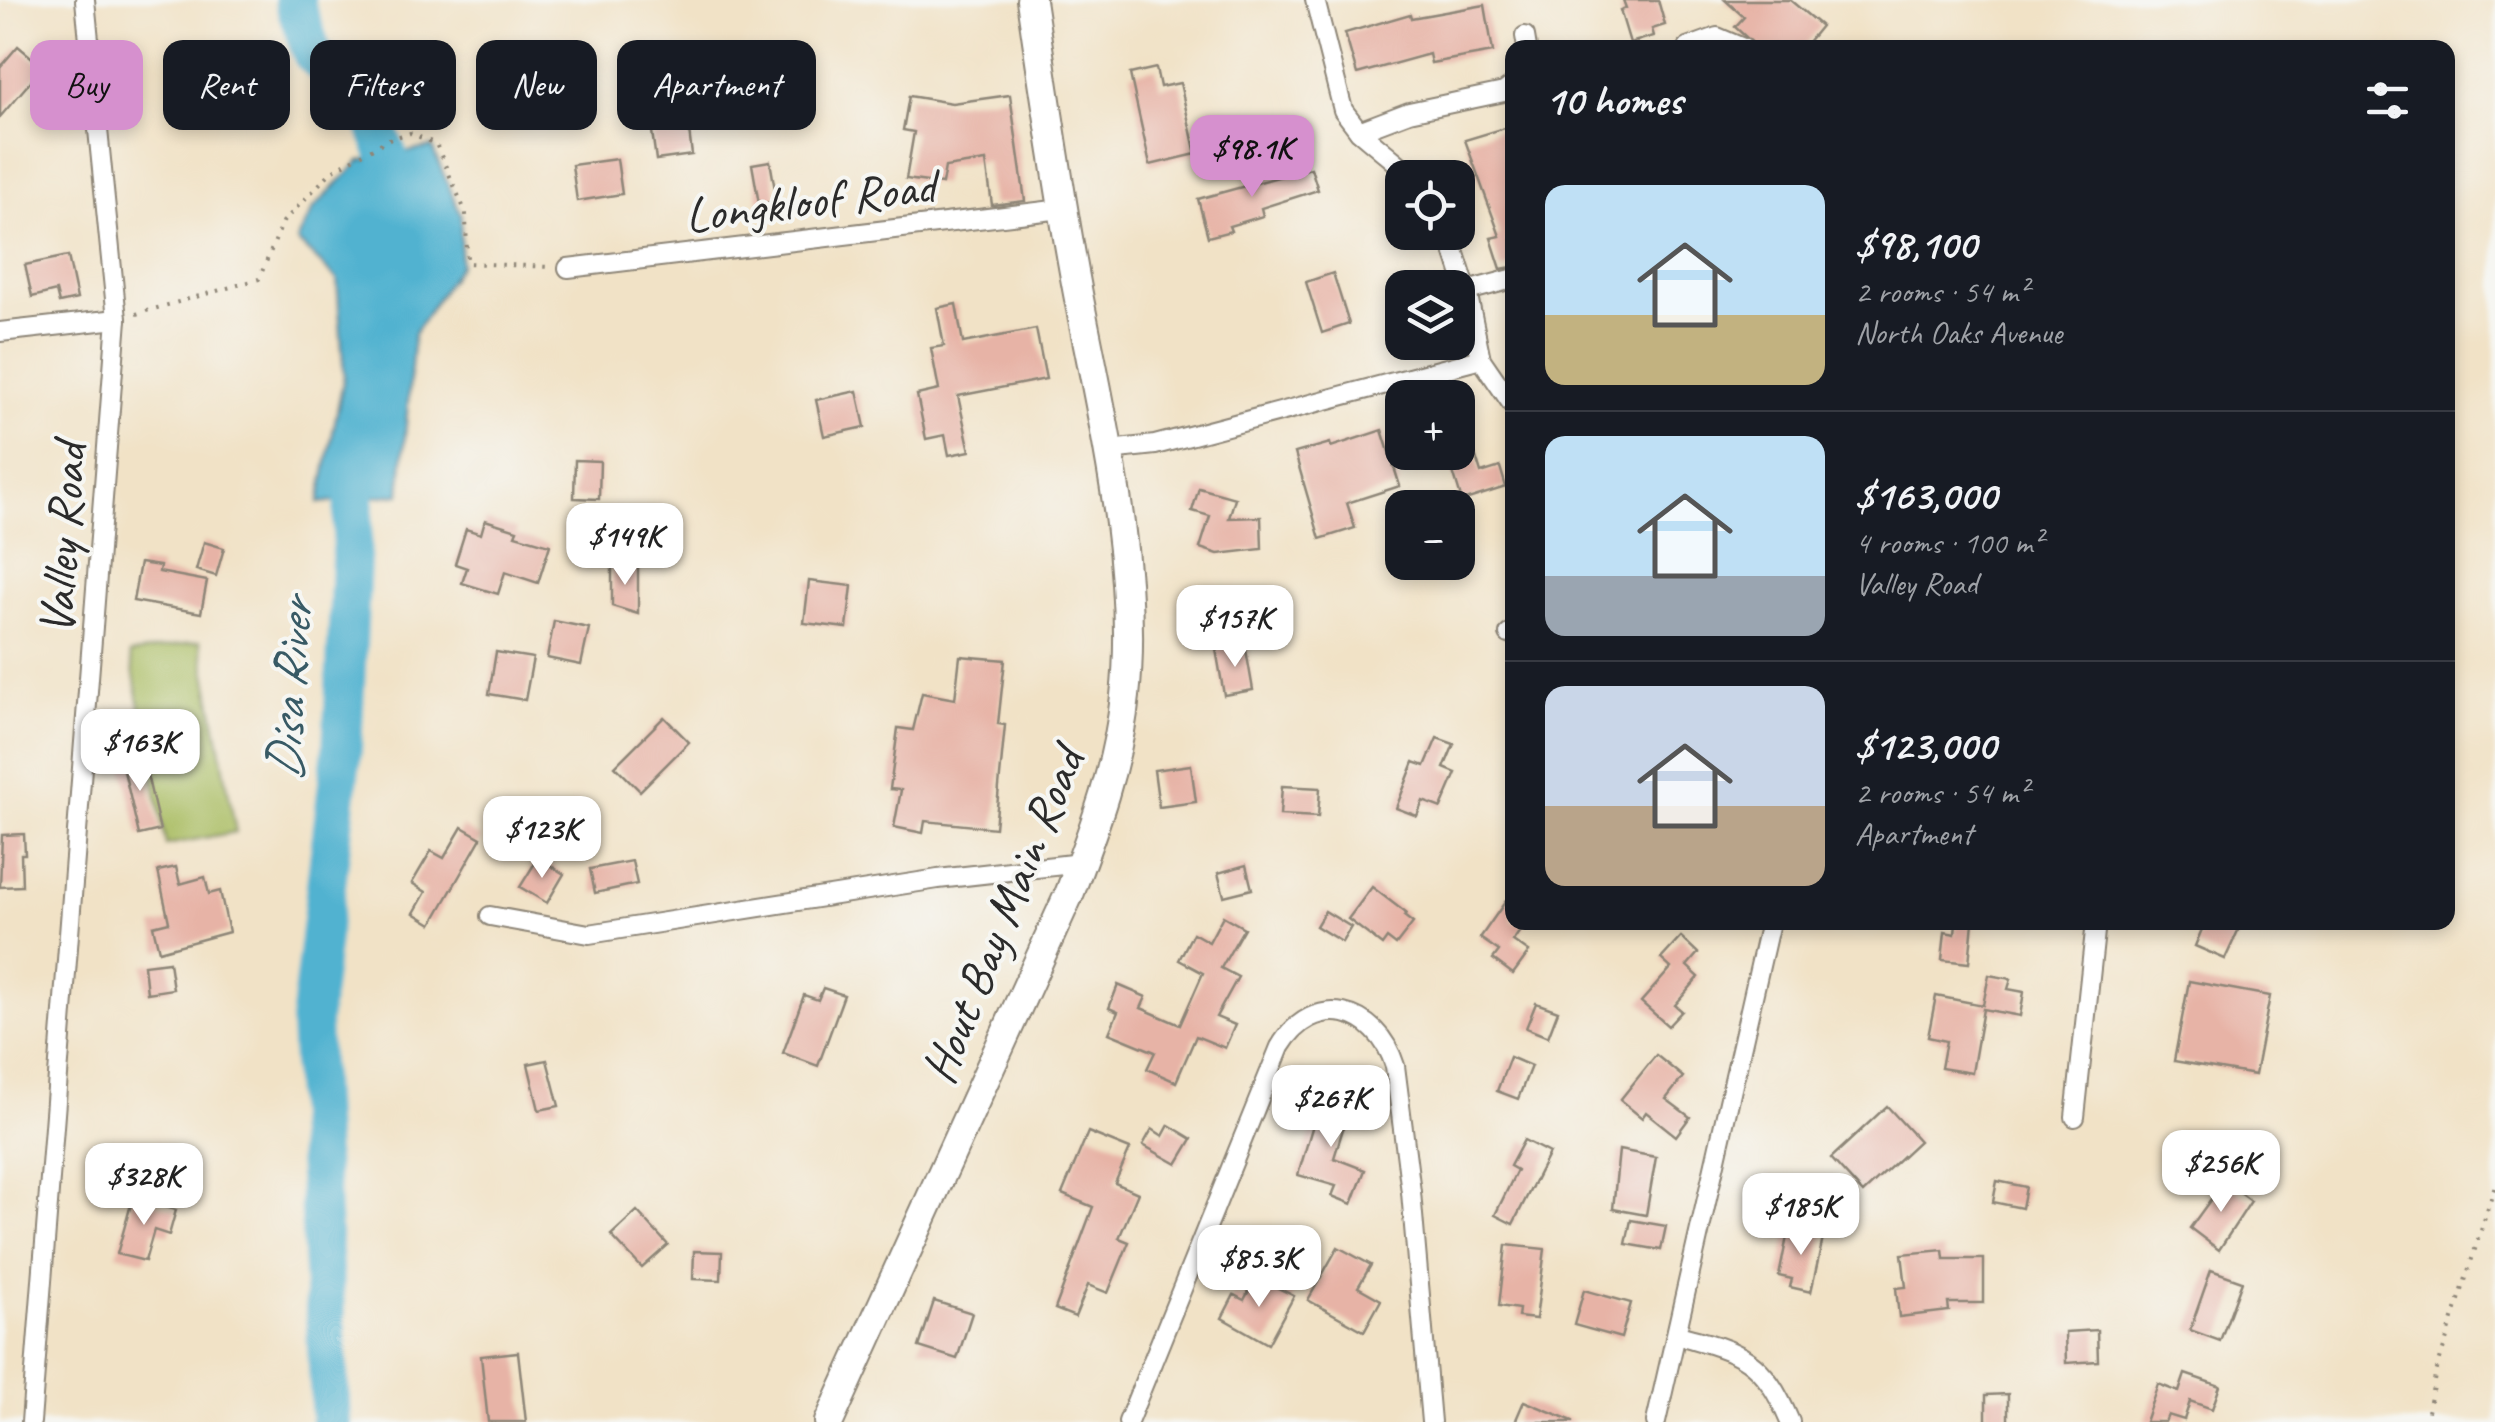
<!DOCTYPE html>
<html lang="en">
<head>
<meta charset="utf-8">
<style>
  body { margin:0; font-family:Caveat,sans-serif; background:#20242c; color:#f1f3f6; height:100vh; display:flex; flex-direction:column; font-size:38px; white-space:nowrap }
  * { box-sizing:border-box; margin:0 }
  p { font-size:32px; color:#9ea1a6 }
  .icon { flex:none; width:55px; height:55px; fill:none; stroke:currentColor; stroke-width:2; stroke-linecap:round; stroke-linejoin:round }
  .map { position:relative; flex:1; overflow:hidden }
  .drawer { position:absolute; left:1505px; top:40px; width:950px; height:890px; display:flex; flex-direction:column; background:#171b24; border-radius:20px; box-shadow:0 5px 15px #0003 }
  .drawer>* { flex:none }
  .guide { position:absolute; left:30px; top:40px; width:950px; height:90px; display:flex; gap:20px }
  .tools { position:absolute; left:1385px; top:160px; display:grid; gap:20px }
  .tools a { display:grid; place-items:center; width:90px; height:90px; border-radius:20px; background:#171b24; box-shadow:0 5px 15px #0003; font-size:50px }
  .price { position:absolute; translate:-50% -85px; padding:0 22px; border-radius:20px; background:#fff; color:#222; font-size:32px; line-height:65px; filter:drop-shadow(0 2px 5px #0008) }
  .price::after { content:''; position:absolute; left:50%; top:60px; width:30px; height:22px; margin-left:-15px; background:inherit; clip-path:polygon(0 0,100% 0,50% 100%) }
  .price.selected { background:#d690ce; color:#111 }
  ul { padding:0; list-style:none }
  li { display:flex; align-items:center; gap:30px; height:250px; padding:0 40px }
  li+li { border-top:2px solid #363941 }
  li span { display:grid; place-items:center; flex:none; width:280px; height:200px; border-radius:20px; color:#555 }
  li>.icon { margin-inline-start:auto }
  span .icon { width:120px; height:120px; fill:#fffc; stroke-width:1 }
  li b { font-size:42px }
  h2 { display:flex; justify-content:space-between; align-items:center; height:120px; padding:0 40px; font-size:42px }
  .tag { padding:0 35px; border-radius:20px; background:#171b24; box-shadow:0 5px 15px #0003; font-size:35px; line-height:90px }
  .tag.selected { background:#d690ce; color:#111 }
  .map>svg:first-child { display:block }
</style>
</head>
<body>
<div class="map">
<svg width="2495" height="1422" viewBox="0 0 2495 1422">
  <rect width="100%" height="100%" fill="#f6f6f2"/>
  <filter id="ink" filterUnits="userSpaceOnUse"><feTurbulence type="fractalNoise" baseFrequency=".01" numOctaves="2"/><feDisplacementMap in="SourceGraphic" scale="20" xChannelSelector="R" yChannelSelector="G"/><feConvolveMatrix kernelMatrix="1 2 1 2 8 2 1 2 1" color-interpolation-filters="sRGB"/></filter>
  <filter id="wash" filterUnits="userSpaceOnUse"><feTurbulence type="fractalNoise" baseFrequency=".0048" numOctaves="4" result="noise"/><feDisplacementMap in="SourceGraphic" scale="40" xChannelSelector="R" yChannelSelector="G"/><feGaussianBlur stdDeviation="2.25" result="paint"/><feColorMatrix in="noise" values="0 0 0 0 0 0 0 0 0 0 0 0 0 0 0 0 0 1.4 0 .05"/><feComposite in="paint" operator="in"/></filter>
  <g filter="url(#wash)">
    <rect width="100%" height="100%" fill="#f1e2c6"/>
    <path fill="#a9bc60" stroke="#6a7446" stroke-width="2.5" d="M200 641 236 832 166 845 130 654Z"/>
    <path fill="#51b2d0" stroke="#3e6e7e" stroke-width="2.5" d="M432 147 461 215 460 264 414 334 400 494 319 503 344 376 337 279 297 241 314 208 360 161Z"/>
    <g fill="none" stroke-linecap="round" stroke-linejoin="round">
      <g stroke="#51b2d0" stroke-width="40">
        <path d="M294 0 312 53 370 110 400 188 397 208"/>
        <path d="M331 1422 310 1023 342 749 354 499 361 448"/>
      </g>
    </g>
    <g id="blocks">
      <g fill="#e7b3a6">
        <path d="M1623 0H1658L1665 25 1652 29 1654 36 1630 43 1620 10 1626 8Z"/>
        <path d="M1725 0H1790L1821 26 1803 48H1758L1735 27 1744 17Z"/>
        <path d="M1485 5 1493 52 1431 63 1429 54 1357 74 1345 33 1410 14 1411 18Z"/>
        <path d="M18 46 43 67 0 117V67Z"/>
        <path d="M1156 68 1160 87 1180 83 1196 154 1150 165 1130 74Z"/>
        <path d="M1010 95 1025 201 992 205 986 161 945 167 942 184 906 179 914 132 903 130 909 96 952 103Z"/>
        <path d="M685 98 692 155 656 160 648 103Z"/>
        <path d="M1508 127 1512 141V267L1501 269 1491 238 1500 236 1465 140Z"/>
        <path d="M617 159 622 194 577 201 572 165Z"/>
        <path d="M770 161 777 201 759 204 752 164Z"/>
        <path d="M1311 168 1318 190 1261 208 1263 216 1229 226 1231 231 1208 237 1198 199Z"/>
        <path d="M68 256 77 299 59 303 56 291 32 297 25 265Z"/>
        <path d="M1333 273 1349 324 1322 333 1306 282Z"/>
        <path d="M956 304 963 343 1036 329 1046 379 958 396 970 451 949 455 945 435 926 439 917 395 939 390 931 348 944 346 937 308Z"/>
        <path d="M857 391 865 427 824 436 816 400Z"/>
        <path d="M1462 411 1481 473 1500 467 1506 487 1462 501 1447 452H1458V412Z"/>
        <path d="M1382 430 1400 486 1347 503 1355 528 1320 539 1295 453 1330 443 1331 447Z"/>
        <path d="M575 460 600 461 599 499 574 498Z"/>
        <path d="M1199 488 1235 498 1229 518 1261 517 1262 549 1218 554 1200 548 1210 516 1192 511Z"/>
        <path d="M485 520 517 530 515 535 550 545 538 583 505 572 498 594 462 583 467 568 455 564 466 529 481 534Z"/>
        <path d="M204 542 224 548 216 576 196 570Z"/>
        <path d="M140 563 160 566 159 572 207 581 201 613 133 601Z"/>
        <path d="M612 566H638V614L612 606Z"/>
        <path d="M809 581 852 586 847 628 804 623Z"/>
        <path d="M554 621 589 628 581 665 547 658Z"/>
        <path d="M1245 644 1253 690 1224 695 1216 649Z"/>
        <path d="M496 652 533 658 525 700 489 694Z"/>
        <path d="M960 656 1005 660 998 724 1005 725 995 828 925 821 923 833 894 827 901 790 890 789 898 728 913 730 922 693 955 699Z"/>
        <path d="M664 717 689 742 640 791 615 766Z"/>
        <path d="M1437 738 1454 744 1444 768 1456 773 1441 808 1423 801 1417 816 1396 808 1414 762 1425 766Z"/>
        <path d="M142 753 160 830 139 835 121 758Z"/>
        <path d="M1191 765 1196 802 1159 807 1154 770Z"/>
        <path d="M1282 786 1320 788 1318 817 1280 815Z"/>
        <path d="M462 827 481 838 432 924 414 913 426 892 412 883 431 851 444 858Z"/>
        <path d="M24 834 25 854H21L22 886 0 887 2 835Z"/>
        <path d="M538 858 564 874 547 903 520 887Z"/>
        <path d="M632 861 637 884 595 893 590 869Z"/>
        <path d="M1246 865 1252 889 1224 896 1218 873Z"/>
        <path d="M176 867 180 884 205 877 209 894 220 891 229 932 159 951 153 926 169 922 158 871Z"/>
        <path d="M1372 887 1406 913 1404 916 1413 923 1396 945 1387 938 1382 945 1348 919Z"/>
        <path d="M1512 892V922H1526L1513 941 1529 952 1513 974 1493 959 1499 951 1480 938Z"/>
        <path d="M1325 911 1351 927 1342 942 1316 926Z"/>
        <path d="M1223 916 1244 928 1221 968 1238 977 1216 1017 1235 1025 1225 1048 1196 1036 1176 1082 1147 1069 1155 1052 1109 1033 1118 1012 1109 1008 1118 985 1146 997 1141 1008 1180 1025 1203 973 1179 960 1193 933 1209 942Z"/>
        <path d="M1956 922H1973L1969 963 1942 960 1945 932 1955 934Z"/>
        <path d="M2205 922H2242L2225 959 2195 946Z"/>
        <path d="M1681 937 1698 953 1687 966 1699 977 1675 1005 1682 1011 1668 1026 1641 1002 1671 968 1661 959Z"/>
        <path d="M169 962 173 989 147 993 144 965Z"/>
        <path d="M1989 975 2011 979 2008 989 2024 992 2020 1016 1983 1009 1972 1073 1941 1068 1946 1041 1928 1037 1936 996 1983 1005Z"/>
        <path d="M2189 981 2270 996 2255 1075 2174 1061Z"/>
        <path d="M823 988 844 995 818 1066 783 1053 804 995 818 1000Z"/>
        <path d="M1536 1003 1558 1011 1548 1037 1526 1028Z"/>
        <path d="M1656 1055 1683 1077 1666 1099 1690 1117 1676 1136 1646 1112 1642 1118 1620 1100Z"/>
        <path d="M1510 1057 1531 1066 1518 1099 1497 1091Z"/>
        <path d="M547 1060 559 1106 539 1110 528 1064Z"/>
        <path d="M1323 1091 1352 1100 1334 1158 1365 1170 1352 1204 1332 1196 1336 1186 1298 1175Z"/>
        <path d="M1887 1106 1919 1141 1863 1193 1831 1158Z"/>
        <path d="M1169 1125 1192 1139 1177 1164 1143 1145 1152 1129 1163 1136Z"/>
        <path d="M1088 1132 1130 1149 1115 1183 1138 1193 1119 1238 1129 1242 1108 1293 1088 1285 1075 1317 1055 1309 1093 1207 1062 1194Z"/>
        <path d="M1524 1140 1549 1153 1513 1224 1495 1215 1517 1170 1510 1166Z"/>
        <path d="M1619 1150 1656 1157 1646 1215 1613 1209Z"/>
        <path d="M1997 1181 2026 1187 2022 1208 1993 1202Z"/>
        <path d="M2224 1181 2251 1201 2219 1250 2190 1228Z"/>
        <path d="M133 1197 176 1210 169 1235 154 1230 145 1261 117 1254Z"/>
        <path d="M637 1211 668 1245 642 1268 611 1235Z"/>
        <path d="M1631 1220 1666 1226 1661 1250 1626 1244Z"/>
        <path d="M1789 1227 1824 1234 1811 1292 1790 1287 1792 1279 1779 1276Z"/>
        <path d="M1506 1245 1545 1249 1536 1319 1518 1317 1519 1309 1499 1306Z"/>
        <path d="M1338 1247 1371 1265 1358 1287 1381 1300 1364 1331 1308 1300Z"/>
        <path d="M1943 1250 1944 1259H1984V1303H1948L1949 1311 1899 1317 1896 1288 1906 1287 1902 1254Z"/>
        <path d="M694 1251 722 1252 721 1280 693 1279Z"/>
        <path d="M2211 1270 2242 1281 2220 1341 2190 1330Z"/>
        <path d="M1256 1277 1294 1296 1268 1344 1222 1318 1234 1295 1244 1300Z"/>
        <path d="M1584 1290 1631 1303 1621 1338 1574 1325Z"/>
        <path d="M934 1301 972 1313 957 1359 919 1347Z"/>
        <path d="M2097 1330 2098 1361 2066 1363 2065 1332Z"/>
        <path d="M518 1352 526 1422H488L481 1356Z"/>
        <path d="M2185 1374 2220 1386 2212 1409 2190 1401 2184 1420 2168 1415 2165 1422H2145L2158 1384 2179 1392Z"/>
        <path d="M2008 1394V1422H1986V1395Z"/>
        <path d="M1524 1401 1573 1421V1422H1515Z"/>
      </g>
    </g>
  </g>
  <g filter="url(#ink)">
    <use href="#blocks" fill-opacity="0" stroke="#8e8678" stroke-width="2.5"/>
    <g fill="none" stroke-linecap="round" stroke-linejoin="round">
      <g stroke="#8e8678" stroke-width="22">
        <g id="minor">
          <path d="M1315 0 1343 110 1359 131 1415 178"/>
          <path d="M1525 36 1527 48"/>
          <path d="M1687 48 1717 37 1743 48"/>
          <path d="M1359 131 1409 112 1504 92 1512 86"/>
          <path d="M1448 232 1467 291 1481 359 1512 404"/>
          <path d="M568 268 1062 209"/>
          <path d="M1467 291 1512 279"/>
          <path d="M0 332 117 319"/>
          <path d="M1109 450 1155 445 1481 359"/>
          <path d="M1509 634 1512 632"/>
          <path d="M490 916 589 934 938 879 1081 863"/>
          <path d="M2075 1117 2096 922"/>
          <path d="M1678 1335C1742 1352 1763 1358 1790 1422"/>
          <path d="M31 1422 117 319 85 0"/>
          <path d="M1128 1422 1280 1047C1314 990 1377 1007 1395 1066L1411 1192 1431 1422"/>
          <path d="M1656 1422 1770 922"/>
        </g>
      </g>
      <g stroke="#8e8678" stroke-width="32">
        <path id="primary" d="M829 1422 1070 892C1094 828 1118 765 1125 696 1139 572 1103 422 1079 299 1060 200 1046 100 1031 0"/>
      </g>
      <g stroke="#8e8678" stroke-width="4" stroke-dasharray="2.5 8" stroke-linecap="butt">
        <path d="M136 314 259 279 283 222 332 171 389 139 410 133 436 144 466 213 467 263 551 267"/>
        <path d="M2426 1422 2435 1376 2495 1186"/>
      </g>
      <use href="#minor" stroke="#fff" stroke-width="18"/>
      <use href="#primary" stroke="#fff" stroke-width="28"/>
    </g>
  </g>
  <g text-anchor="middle" stroke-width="8" stroke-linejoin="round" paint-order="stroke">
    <g font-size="50" fill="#2b2b2b" stroke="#f6f6f2">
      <text transform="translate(810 199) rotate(-7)" y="18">Longkloof Road</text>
      <text transform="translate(61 539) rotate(-86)" y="18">Valley Road</text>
      <text transform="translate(1001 915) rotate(-68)" y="18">Hout Bay Main Road</text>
    </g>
    <g font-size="52" font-style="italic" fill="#385a65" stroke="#f6f6f2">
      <text transform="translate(288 690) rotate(-86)" y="18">Disa River</text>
    </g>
  </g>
</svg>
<div class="tools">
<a><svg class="icon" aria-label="locate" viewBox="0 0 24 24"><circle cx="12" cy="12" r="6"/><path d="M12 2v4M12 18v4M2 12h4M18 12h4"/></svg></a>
<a><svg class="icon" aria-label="layers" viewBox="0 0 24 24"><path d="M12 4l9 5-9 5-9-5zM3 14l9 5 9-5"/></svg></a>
<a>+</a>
<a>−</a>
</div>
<b class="price selected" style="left:1252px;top:200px">$98.1K</b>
<b class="price" style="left:625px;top:588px">$149K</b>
<b class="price" style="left:1235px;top:670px">$157K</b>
<b class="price" style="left:140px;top:794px">$163K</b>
<b class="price" style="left:542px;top:881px">$123K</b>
<b class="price" style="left:1331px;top:1150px">$267K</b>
<b class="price" style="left:2221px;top:1215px">$256K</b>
<b class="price" style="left:144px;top:1228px">$328K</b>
<b class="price" style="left:1801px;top:1258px">$185K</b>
<b class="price" style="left:1259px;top:1310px">$85.3K</b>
<div class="guide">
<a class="tag selected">Buy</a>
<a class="tag">Rent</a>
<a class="tag">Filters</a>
<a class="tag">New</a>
<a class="tag">Apartment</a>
</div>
<section class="drawer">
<h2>10 homes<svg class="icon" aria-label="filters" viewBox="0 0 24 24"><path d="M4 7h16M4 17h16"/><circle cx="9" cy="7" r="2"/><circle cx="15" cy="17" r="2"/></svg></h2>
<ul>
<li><span style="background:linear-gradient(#bfe0f5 65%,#c2b280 0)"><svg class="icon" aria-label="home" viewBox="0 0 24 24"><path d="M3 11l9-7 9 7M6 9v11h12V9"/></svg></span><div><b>$98,100</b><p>2 rooms · 54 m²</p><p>North Oaks Avenue</p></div></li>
<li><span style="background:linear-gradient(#bfe0f5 70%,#9aa5b1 0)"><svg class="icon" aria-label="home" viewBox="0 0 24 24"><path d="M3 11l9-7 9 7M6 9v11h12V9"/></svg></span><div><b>$163,000</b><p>4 rooms · 100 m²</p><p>Valley Road</p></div></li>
<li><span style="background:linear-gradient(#c9d6e8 60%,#b9a48a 0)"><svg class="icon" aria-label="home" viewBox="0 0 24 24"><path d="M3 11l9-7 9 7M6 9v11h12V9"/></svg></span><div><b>$123,000</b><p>2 rooms · 54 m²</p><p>Apartment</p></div></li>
</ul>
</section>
</div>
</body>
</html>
